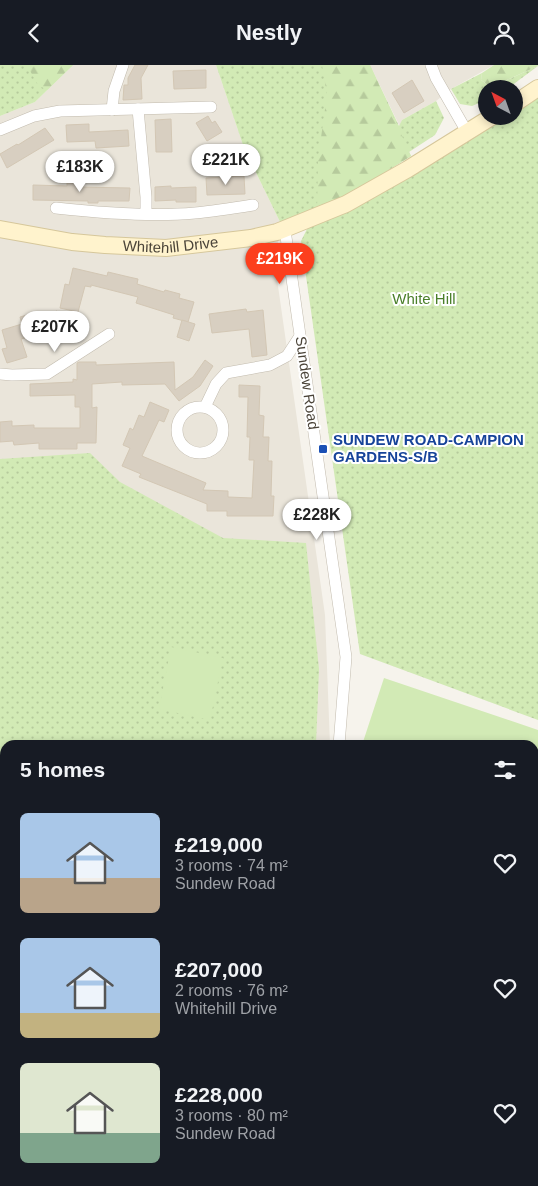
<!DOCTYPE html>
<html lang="en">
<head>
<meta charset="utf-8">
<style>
  body { margin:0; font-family:Arial,sans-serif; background:#20242c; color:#f1f3f6; height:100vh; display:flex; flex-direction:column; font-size:19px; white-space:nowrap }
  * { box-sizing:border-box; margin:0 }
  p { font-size:16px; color:#9ea1a6 }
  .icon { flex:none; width:28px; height:28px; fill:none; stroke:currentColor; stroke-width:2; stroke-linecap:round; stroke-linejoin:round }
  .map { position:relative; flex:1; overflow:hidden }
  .panel { position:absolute; left:0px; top:675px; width:539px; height:446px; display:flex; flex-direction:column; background:#171b24; border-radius:15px 15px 0 0; box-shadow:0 2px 8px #0003 }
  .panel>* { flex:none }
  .needle { width:32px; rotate:319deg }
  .controls { position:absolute; left:478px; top:15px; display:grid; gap:10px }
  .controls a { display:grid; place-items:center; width:45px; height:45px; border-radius:50%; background:#171b24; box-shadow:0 2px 8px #0003; font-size:25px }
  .price { position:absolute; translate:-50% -42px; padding:0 11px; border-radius:18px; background:#fff; color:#222; font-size:16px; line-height:32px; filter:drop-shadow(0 1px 2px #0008) }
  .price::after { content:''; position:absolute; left:50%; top:30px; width:15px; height:11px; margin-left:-8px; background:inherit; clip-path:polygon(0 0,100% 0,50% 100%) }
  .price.selected { background:#fc3f1d; color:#fff }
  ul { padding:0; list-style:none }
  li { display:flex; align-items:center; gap:15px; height:125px; padding:0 20px }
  li span { display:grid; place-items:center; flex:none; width:140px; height:100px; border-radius:8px; color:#555 }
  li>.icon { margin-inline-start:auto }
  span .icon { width:60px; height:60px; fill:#fffc; stroke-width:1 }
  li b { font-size:21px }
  h2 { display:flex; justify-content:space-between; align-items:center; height:60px; padding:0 20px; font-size:21px }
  header { display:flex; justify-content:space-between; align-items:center; height:65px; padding:0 20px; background:#171b24; font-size:22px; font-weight:700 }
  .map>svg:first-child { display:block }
</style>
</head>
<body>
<header><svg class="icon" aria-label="back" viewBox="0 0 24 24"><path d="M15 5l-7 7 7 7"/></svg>Nestly<svg class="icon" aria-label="person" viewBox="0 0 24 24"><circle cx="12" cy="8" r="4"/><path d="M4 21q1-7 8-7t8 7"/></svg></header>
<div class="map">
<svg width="538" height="1121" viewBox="0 0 538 1121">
  <defs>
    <pattern id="grass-dots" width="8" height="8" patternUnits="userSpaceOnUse" patternTransform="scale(1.25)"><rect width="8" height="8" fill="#d2eab5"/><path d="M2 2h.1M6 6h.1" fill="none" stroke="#b6ca9c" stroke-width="1.8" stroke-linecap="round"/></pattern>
    <pattern id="forest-firs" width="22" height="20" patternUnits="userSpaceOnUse" patternTransform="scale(1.25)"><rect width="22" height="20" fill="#d2eab5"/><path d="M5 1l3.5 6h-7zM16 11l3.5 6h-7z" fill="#b6ca9c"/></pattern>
  </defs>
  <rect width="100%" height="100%" fill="#f6f3ec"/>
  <g fill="#eae5da">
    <path d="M73 0H216L244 83 282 161 274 193 325 550 330 680H5V1116H483L480 1121H0V51L35 37Z"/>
    <path d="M370 0H494L451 24 436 36 402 55 400 62Z"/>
    <path d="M534 863 538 864V1021L534 1028Z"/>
  </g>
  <path fill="#efe8d6" d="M275 1116H464L462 1121H284Z"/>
  <g fill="url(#grass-dots)">
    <path d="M0 0H73L35 37 0 51Z"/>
    <path d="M216 0H370L399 61 402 55 436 36 444 53 435 70 409 87 411 91 345 132 282 161 244 83Z"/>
    <path d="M538 1 507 24H486V35L472 41 460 39 451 24 482 8 481 15 491 22Z"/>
    <path d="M538 30V655L360 589 301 176 307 164 393 122 505 51H514V45Z"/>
    <path d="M90 388 120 417 223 473 306 478 319 604 316 680H5V699L0 697V394Z"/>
    <path d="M0 898 5 901V1080L0 1077Z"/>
    <path d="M538 1031V1121H487L490 1116H534V1039Z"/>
  </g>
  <g fill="url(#forest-firs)">
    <path d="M29 0H73L47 25 38 20 28 2Z"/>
    <path d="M322 0H370L411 91 345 132 317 146 318 94 327 30Z"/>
    <path d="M494 0H538V1L491 22 481 15 482 8Z"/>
  </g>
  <g fill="#d2eab5">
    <path d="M171 582 223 593 210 655 159 644Z"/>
    <path d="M384 613 538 665V852L534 850V680H362Z"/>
  </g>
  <g fill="#d8cfc1" stroke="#d3c7b4">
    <path d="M135 0H148L141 13 142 34 123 35 124 20H128V13Z"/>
    <path d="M206 5V23L174 24 173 6Z"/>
    <path d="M412 15 424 36 404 48 392 28Z"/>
    <path d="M208 51 212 58 215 56 222 67 207 76 196 58Z"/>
    <path d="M171 54 172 87H156L155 55Z"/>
    <path d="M89 59V67L128 65 129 81 96 83 95 76 67 77 66 60Z"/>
    <path d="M45 63 54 75 7 103 0 89 17 79 18 80Z"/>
    <path d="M244 111 245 129 207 130 206 113Z"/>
    <path d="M67 118H81L80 122 130 123 129 136H98V138H88V136L33 135V120L67 121Z"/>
    <path d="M171 121V123L196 122V137H176V135L155 136V122Z"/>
    <path d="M73 203 107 211 108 207 129 212 138 214 137 219 164 227 165 225 180 229 179 233 194 237 188 257 173 253 174 250 136 238 138 232 91 220V222L85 221 78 247 60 243 65 219 69 220Z"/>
    <path d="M246 244 247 247 263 245 267 290 252 292 249 264 212 268 209 249Z"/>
    <path d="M57 246 63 264 41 271 40 269 21 274 27 292 7 298 2 284 7 283 2 265 22 259 20 252 34 248 35 253Z"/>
    <path d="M182 255 195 259 189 276 177 272Z"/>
    <path d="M205 295 213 301 200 321 179 336 165 319 122 320V317L92 319V343L97 342 96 378H77V384H39V378L14 380 13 376 0 377V357L12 356V361L34 360V363H80V342H75V330L30 331V319L73 317V314L77 315V298L79 297H96V300L174 297 175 325 193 312Z"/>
    <path d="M239 320 260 321 259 350 264 351 263 372H269L268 396H272L271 431H274L273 451H227V446H207V439L139 412 141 409 122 401 130 383 123 380 130 363 133 365 139 350 144 352 150 337 169 345 164 357 159 355 142 391 206 418 203 425 228 426V432L252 433 254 395H249L250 372H247L248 332H239Z"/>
  </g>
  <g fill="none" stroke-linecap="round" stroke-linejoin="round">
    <g stroke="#c2bbae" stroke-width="12">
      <g id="street">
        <path d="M431 0 436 13 467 67"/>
        <path d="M138 44 146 132V149"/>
        <path d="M112 45 114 26 123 0"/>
        <path d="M0 65 34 51 60 46 211 42"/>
        <path d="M56 143C101 148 150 152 195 148 215 146 234 143 253 140"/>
        <path d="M285 165 346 592 339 680"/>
        <path d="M0 309 12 310 47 309 109 269"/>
        <circle cx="200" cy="365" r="23"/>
        <path d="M205 342 216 319 226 308 270 300 287 291 300 271"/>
        <path d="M0 840 5 842"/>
        <path d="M534 886 538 887"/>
        <path d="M257 1116 268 1121"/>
        <path d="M2 1121 5 1114"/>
        <path d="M68 1121 70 1116"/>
      </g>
    </g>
    <g stroke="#d6c79b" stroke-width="18">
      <g id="secondary">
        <path d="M514 39 538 23"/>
        <path id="s1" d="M0 164 72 177 105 180 166 183 251 173 277 167 346 139 408 104 493 51"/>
      </g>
    </g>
    <use href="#street" stroke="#fff" stroke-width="11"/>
    <use href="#secondary" stroke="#fff3cd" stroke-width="16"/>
  </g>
  <rect fill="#1a4fb4" stroke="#fff" stroke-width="2" x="318" y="379" width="10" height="10" rx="2.5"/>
  <g text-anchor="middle" stroke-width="4" stroke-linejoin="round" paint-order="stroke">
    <g font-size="15" fill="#4b4439" stroke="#fff">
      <text dy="5" stroke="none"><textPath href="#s1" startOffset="172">Whitehill Drive</textPath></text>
      <text transform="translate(307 318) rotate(82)" y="5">Sundew Road</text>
    </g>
    <g font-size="15" fill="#4a7f2a" stroke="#fff">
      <text x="424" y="239">White Hill</text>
    </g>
    <g font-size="15" font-weight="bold" fill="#164399" stroke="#fff" text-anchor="start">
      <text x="333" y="380">SUNDEW ROAD-CAMPION<tspan x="333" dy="17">GARDENS-S/B</tspan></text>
    </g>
  </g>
</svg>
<div class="controls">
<a><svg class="needle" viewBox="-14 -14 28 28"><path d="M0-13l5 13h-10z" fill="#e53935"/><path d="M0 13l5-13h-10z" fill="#9ea1a6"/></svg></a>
</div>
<b class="price" style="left:226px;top:121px">£221K</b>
<b class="price" style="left:80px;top:128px">£183K</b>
<b class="price selected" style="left:280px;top:220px">£219K</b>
<b class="price" style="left:55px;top:288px">£207K</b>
<b class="price" style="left:317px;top:476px">£228K</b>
<section class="panel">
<h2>5 homes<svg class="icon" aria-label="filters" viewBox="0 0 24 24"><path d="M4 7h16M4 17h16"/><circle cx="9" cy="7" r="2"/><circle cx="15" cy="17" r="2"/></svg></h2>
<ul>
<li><span style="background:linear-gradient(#a9c7e8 65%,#b9a48a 0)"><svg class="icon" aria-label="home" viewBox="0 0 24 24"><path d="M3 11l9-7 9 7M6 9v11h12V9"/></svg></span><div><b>£219,000</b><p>3 rooms · 74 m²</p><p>Sundew Road</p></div><svg class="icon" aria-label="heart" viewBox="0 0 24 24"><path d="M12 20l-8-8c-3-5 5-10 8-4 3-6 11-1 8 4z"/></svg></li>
<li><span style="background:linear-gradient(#a9c7e8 75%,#c2b280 0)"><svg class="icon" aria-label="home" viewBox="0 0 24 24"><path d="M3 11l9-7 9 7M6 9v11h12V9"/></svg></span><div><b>£207,000</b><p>2 rooms · 76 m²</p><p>Whitehill Drive</p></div><svg class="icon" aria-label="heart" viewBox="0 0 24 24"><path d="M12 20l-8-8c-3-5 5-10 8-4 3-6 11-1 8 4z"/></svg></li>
<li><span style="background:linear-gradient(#dfe7d0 70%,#7fa58c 0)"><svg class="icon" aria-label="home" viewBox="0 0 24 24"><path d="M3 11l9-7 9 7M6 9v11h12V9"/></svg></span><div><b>£228,000</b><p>3 rooms · 80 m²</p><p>Sundew Road</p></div><svg class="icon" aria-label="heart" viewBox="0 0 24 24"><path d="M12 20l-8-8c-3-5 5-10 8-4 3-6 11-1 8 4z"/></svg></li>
</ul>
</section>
</div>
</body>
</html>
